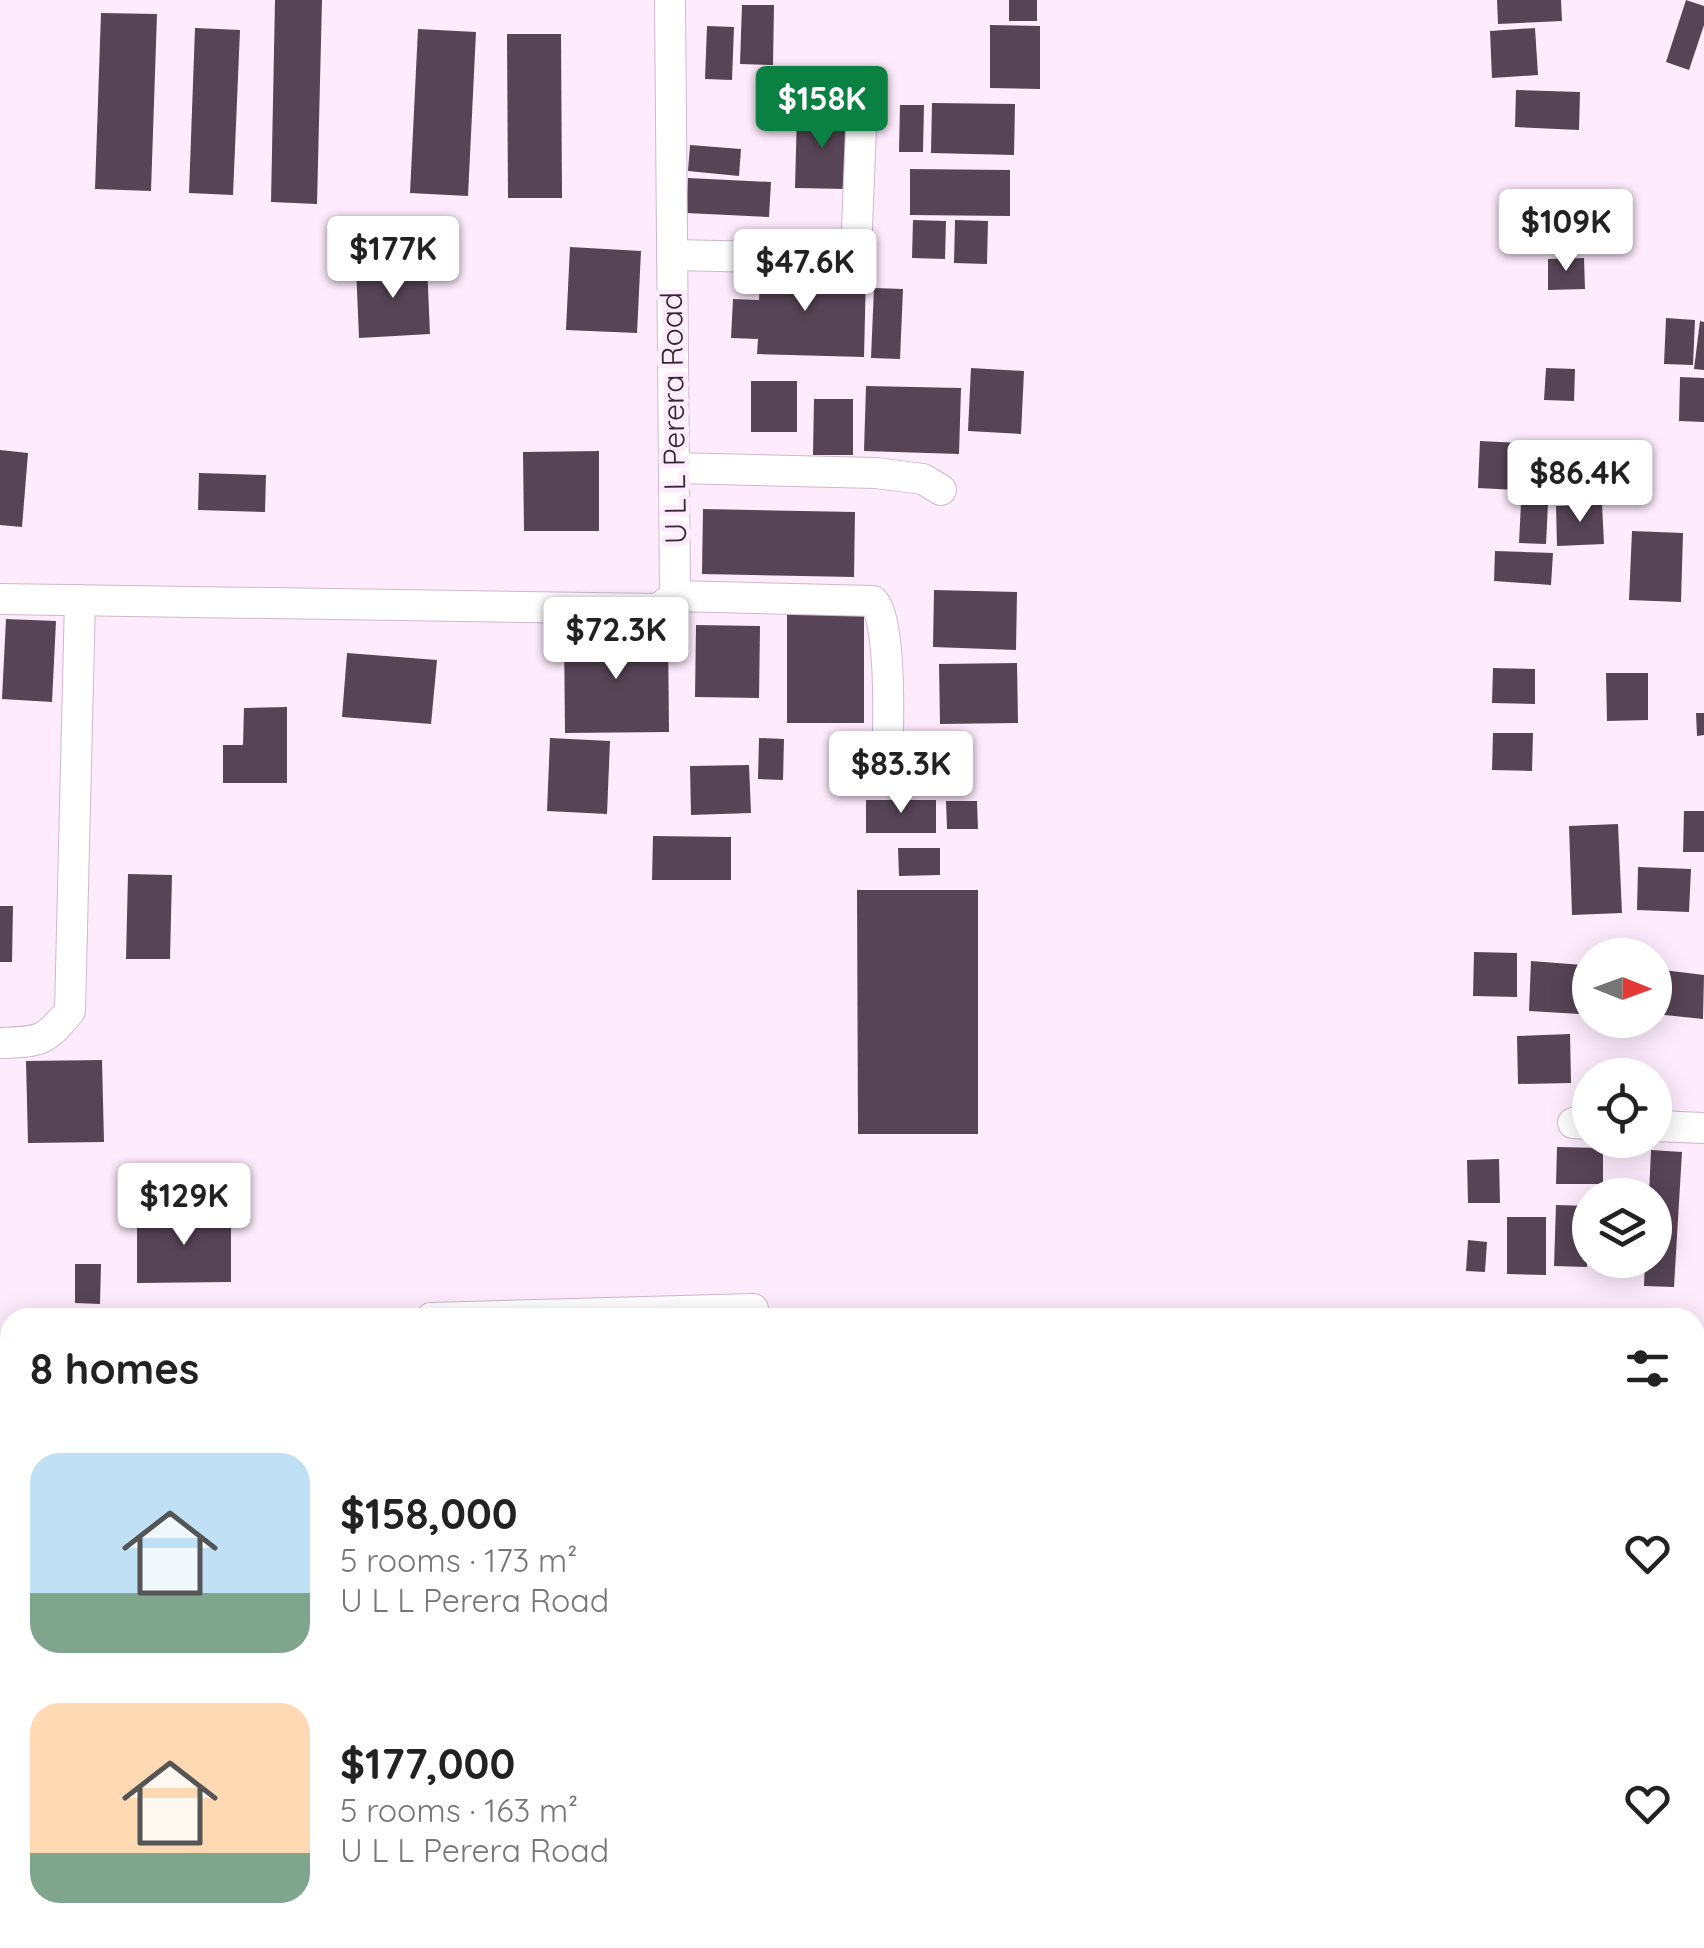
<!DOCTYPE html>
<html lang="en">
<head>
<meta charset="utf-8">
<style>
  body { margin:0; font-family:Quicksand,sans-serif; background:#f2f2f2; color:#222; height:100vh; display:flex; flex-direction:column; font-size:38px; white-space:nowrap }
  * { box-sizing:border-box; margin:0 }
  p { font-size:32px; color:#767676 }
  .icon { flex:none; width:55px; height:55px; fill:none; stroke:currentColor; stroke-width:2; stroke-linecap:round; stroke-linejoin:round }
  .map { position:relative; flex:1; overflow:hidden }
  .side { position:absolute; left:0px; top:1308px; width:1705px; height:642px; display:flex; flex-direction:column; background:#fff; border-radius:30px 30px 0 0; box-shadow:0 5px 25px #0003 }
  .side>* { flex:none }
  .needle { width:65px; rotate:91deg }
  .buttons { position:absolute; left:1572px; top:938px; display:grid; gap:20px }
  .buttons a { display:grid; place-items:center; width:100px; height:100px; border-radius:50%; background:#fff; box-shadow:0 5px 25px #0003; font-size:50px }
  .price { position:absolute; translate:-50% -85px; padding:0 22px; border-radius:10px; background:#fff; color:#222; font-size:32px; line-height:65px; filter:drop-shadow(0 2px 5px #0008) }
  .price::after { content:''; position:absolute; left:50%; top:60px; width:30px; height:22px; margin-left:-15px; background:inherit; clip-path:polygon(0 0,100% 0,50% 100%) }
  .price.selected { background:#0b8043; color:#fff }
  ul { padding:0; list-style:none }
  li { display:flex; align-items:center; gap:30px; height:250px; padding:0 30px }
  li span { display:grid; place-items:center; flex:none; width:280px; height:200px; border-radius:30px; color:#555 }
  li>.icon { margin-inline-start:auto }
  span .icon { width:120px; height:120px; fill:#fffc; stroke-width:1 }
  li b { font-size:42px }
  h2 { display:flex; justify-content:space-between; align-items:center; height:120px; padding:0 30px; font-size:42px }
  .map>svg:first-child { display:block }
</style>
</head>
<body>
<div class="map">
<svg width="1704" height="1948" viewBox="0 0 1704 1948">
  <rect width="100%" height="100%" fill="#feecfc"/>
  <path fill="#faddf7" d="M0 1750H10V1940H1695V1801H1704V1948H0Z"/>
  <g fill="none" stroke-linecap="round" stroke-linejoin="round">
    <path stroke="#81afc7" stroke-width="10" d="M0 1380 10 1379"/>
  </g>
  <g fill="#574455">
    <path d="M275 0H322L317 204 271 202Z"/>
    <rect x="1009" y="0" width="28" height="21"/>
    <path d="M1497 0H1561L1562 21 1498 24Z"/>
    <path d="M1686 0 1704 6V25L1689 70 1666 62Z"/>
    <path d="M742 5H774L773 65 740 64Z"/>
    <path d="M101 13 157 14 151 191 95 189Z"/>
    <path d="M990 25 1040 26V89L990 88Z"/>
    <path d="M707 26 734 27 732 80 705 79Z"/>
    <path d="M195 28 240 30 233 195 189 193Z"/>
    <path d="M1535 28 1538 75 1492 78 1490 31Z"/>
    <path d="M418 29 476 32 468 196 410 193Z"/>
    <path d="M507 34H561L562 198H508Z"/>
    <path d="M1516 90 1580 92 1579 130 1515 127Z"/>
    <path d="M932 103 1015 104 1014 155 931 153Z"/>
    <path d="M900 105H924L923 152H899Z"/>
    <path d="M797 112 848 113 847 189 795 188Z"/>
    <path d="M690 145 741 149 739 176 688 171Z"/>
    <path d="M910 169 1010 170V216L910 215Z"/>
    <path d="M688 178 771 182 769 217 686 213Z"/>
    <path d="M913 220 946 221 945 259 912 258Z"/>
    <path d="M955 220 988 221 987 264 954 263Z"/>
    <path d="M570 247 641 251 637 333 566 330Z"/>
    <path d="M1584 258 1585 289 1548 290V259Z"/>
    <path d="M427 264 430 334 359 338 356 267Z"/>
    <path d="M761 269 866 273 864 357 757 354 758 339 731 338 733 299 759 300Z"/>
    <path d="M874 288 903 289 900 359 871 358Z"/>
    <path d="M1666 318 1695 320 1693 365 1664 364Z"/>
    <path d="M1700 321 1704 322V370L1694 369Z"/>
    <path d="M971 368 1024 371 1021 434 968 431Z"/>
    <path d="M1546 368 1575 369 1574 401 1544 400Z"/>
    <path d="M1680 377 1704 378V422L1679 421Z"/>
    <rect x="751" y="381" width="46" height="51"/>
    <path d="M866 386 961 388 959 454 864 451Z"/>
    <path d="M814 399H853V455H813Z"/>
    <path d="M1480 441 1616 448 1614 495 1478 488Z"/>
    <path d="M0 450 28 453 22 527 0 525Z"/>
    <path d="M599 451V531H524L523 452Z"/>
    <path d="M199 473 266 475 265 512 198 510Z"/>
    <path d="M1521 503 1548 504 1546 544 1519 543Z"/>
    <path d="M1602 504 1604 544 1557 546 1556 506Z"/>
    <path d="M703 509 855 512 854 577 702 574Z"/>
    <path d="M1632 531 1683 533 1681 602 1629 600Z"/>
    <path d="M1495 551 1553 553 1551 585 1494 581Z"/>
    <path d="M934 590 1017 592 1016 650 933 647Z"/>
    <rect x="787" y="612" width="77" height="111"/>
    <path d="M6 619 56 621 52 702 2 699Z"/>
    <path d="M696 625 760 626 759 698 695 697Z"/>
    <path d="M668 630 669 732 565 733 564 631Z"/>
    <path d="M347 653 437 660 431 724 342 717Z"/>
    <path d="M1017 663 1018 723 940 724 939 664Z"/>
    <path d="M1493 668 1535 669V704L1492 703Z"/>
    <path d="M1606 673H1648V720L1607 721Z"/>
    <path d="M287 707V783H223V745H243L244 708Z"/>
    <path d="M1696 713H1704V735L1697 736Z"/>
    <path d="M1493 733H1533L1532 771 1492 770Z"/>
    <path d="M550 738 610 741 607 814 547 811Z"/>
    <path d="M759 738 784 739 783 780 758 779Z"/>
    <path d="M749 765 751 813 691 815 690 766Z"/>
    <rect x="866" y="800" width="70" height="33"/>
    <path d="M946 801H977L978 829H947Z"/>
    <path d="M1684 811H1704V852H1683Z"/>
    <path d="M1618 824 1622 913 1572 915 1569 826Z"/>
    <path d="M653 836 731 837V880H652Z"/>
    <path d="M898 848H940V875L899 876Z"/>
    <path d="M1638 867 1691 869 1689 912 1637 910Z"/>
    <path d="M128 874 172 875 170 959H126Z"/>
    <path d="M857 890H978V1134H858Z"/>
    <path d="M0 906H13L12 962H0Z"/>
    <path d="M1474 952 1517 953V997L1473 996Z"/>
    <path d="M1531 961 1583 965 1580 1014 1529 1011Z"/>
    <path d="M1655 969 1704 975 1703 1019 1655 1014Z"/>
    <path d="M1570 1034 1571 1083 1518 1084 1517 1036Z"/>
    <path d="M102 1060 104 1142 28 1143 26 1061Z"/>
    <path d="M1557 1147 1603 1148V1184H1556Z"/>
    <path d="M1651 1150 1682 1152 1674 1287 1644 1286 1645 1260H1655V1195H1649Z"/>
    <path d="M1499 1159 1500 1203H1468L1467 1160Z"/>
    <path d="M1556 1205 1590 1206 1587 1267 1554 1266Z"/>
    <path d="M231 1213V1282L137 1283V1214Z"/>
    <path d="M1507 1217H1546V1275L1507 1274Z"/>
    <path d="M1468 1240 1487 1242 1485 1272 1466 1271Z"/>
    <path d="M75 1264H101L100 1304 75 1303Z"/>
    <path d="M0 1746H10V1881L0 1880Z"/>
    <path d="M423 1940H618V1948H422Z"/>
    <rect x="1103" y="1940" width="203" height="8"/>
  </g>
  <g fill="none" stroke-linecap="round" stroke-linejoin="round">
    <g stroke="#ceb8cb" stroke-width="18">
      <path id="service" d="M1695 1838 1704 1839"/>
    </g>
    <g stroke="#ceb8cb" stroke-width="32">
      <g id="minor">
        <path d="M672 255 848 259 856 252 862 104"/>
        <path d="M674 468 876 473 923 479 941 490"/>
        <path d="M675 596 873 601C893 621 888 740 887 773"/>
        <path d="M0 599 658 609 675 596 670 0"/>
        <path d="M0 1043C41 1041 43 1043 70 1011L80 600"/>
        <path d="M1573 1123 1590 1124"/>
        <path d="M1655 1126 1704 1128"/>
        <path d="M431 1318 753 1309"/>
        <path d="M0 1351 10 1350"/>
        <path d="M221 1948V1940"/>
      </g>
    </g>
    <g stroke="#ceb8cb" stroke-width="40">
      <g id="tertiary">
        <path d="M0 1720H10"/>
        <path d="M1695 1769 1704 1770"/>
      </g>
    </g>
    <use href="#service" stroke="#fff" stroke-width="15"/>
    <use href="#minor" stroke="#fff" stroke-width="30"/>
    <use href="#tertiary" stroke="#fff" stroke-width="38"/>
  </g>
  <g text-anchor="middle" stroke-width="10" stroke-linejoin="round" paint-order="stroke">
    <g font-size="30" fill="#30272f" stroke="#feecfc">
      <text transform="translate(674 418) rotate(-91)" y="10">U L L Perera Road</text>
    </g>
  </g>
</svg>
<div class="buttons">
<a><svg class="needle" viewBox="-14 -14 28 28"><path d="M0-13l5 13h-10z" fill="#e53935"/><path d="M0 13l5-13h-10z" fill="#767676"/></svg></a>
<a><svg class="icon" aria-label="locate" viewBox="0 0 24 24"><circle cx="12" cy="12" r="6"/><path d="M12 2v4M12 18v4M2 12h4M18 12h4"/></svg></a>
<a><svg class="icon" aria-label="layers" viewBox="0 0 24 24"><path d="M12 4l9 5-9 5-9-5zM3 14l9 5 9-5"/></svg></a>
</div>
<b class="price selected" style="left:822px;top:151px">$158K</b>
<b class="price" style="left:1566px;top:274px">$109K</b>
<b class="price" style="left:393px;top:301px">$177K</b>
<b class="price" style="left:805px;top:314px">$47.6K</b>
<b class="price" style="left:1580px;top:525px">$86.4K</b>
<b class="price" style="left:616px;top:682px">$72.3K</b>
<b class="price" style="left:901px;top:816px">$83.3K</b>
<b class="price" style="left:184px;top:1248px">$129K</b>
<section class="side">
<h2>8 homes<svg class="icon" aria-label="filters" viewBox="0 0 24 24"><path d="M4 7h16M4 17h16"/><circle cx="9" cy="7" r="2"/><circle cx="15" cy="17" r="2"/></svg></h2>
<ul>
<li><span style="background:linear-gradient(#bfe0f5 70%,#7fa58c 0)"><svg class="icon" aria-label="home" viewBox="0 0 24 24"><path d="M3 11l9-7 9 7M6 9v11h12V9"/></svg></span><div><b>$158,000</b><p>5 rooms · 173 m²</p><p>U L L Perera Road</p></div><svg class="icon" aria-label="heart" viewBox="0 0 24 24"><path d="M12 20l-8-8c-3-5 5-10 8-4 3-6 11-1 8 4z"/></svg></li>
<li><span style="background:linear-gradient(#ffd9b3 75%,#7fa58c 0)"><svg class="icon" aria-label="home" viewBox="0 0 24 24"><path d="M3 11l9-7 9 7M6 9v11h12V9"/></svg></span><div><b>$177,000</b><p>5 rooms · 163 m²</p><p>U L L Perera Road</p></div><svg class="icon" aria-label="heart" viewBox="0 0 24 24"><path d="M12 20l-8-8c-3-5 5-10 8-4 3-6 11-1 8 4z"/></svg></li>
</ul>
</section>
</div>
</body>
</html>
